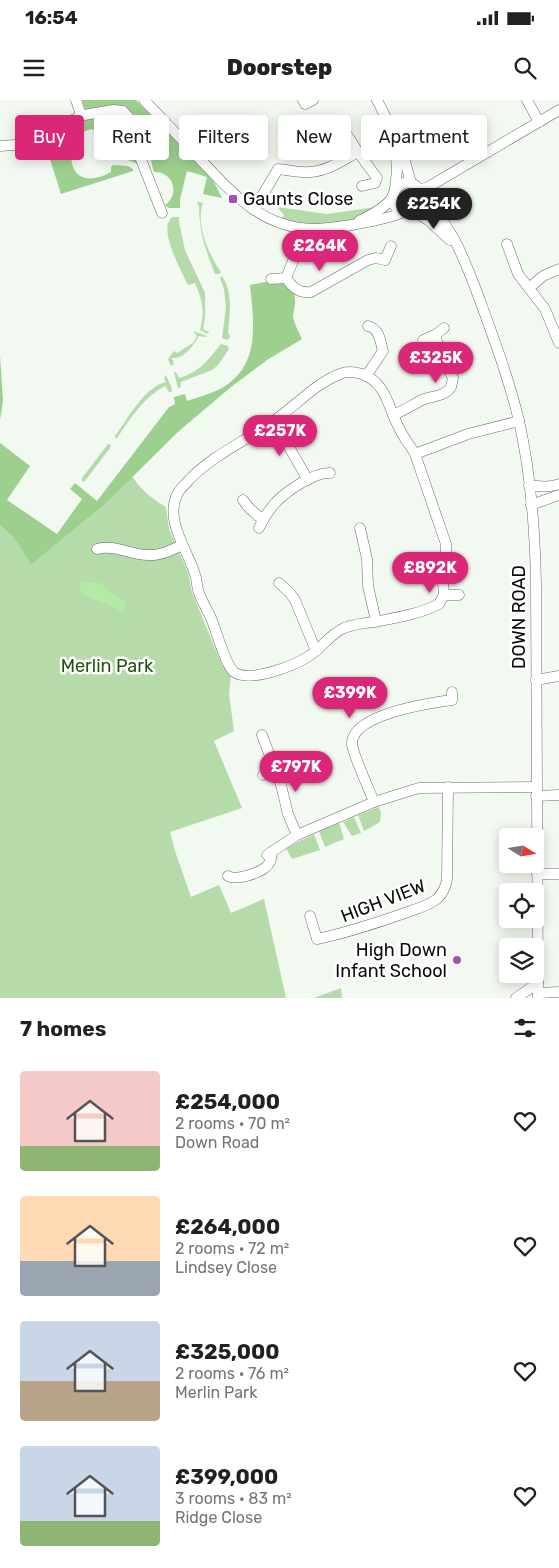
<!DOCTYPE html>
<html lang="en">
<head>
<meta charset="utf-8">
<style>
  body { margin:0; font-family:Rubik,sans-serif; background:#f6f6f6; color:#202124; height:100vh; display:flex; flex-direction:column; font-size:19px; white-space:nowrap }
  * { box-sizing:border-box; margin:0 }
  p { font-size:16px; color:#757577 }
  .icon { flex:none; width:28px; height:28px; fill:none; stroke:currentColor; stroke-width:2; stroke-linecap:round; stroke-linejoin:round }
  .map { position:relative; height:898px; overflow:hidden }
  .side { display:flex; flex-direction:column; background:#fff; flex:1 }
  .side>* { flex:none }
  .top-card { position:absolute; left:15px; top:15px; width:530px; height:45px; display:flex; gap:10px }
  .needle { width:32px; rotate:101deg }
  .controls { position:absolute; left:499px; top:728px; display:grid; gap:10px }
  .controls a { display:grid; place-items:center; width:45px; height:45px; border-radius:5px; background:#fff; box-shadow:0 2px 12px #0003; font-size:25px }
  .price { position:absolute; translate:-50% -42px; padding:0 11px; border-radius:18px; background:#db2777; color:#fff; font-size:16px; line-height:32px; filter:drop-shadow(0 1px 2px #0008) }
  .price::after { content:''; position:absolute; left:50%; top:30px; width:15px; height:11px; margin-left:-8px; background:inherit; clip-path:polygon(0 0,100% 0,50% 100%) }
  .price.selected { background:#222; color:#fff }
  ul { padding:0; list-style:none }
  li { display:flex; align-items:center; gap:15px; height:125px; padding:0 20px }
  li span { display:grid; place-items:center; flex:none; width:140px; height:100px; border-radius:5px; color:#555 }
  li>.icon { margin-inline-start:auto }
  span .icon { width:60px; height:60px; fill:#fffc; stroke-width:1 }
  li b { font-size:21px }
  h2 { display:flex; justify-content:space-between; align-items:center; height:60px; padding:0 20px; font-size:21px }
  .chip { padding:0 18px; border-radius:5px; background:#fff; box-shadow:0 2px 12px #0003; font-size:18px; line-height:45px }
  .chip.selected { background:#db2777; color:#fff }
  .status { display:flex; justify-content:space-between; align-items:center; height:35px; padding:0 25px; background:#fff; direction:ltr }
  .status svg { height:14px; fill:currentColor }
  header { display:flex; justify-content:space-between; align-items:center; height:65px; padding:0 20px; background:#fff; font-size:22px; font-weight:800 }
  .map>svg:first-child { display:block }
</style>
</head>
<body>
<div class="status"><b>16:54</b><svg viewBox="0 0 49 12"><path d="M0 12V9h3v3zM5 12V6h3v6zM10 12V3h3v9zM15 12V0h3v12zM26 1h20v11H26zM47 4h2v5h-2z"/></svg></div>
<header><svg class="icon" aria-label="menu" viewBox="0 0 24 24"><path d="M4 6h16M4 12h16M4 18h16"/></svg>Doorstep<svg class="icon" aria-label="search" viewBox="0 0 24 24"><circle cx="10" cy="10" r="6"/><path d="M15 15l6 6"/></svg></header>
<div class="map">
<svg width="559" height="898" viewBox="0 0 559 898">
  <rect width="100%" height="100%" fill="#f2f9f0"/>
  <g fill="#b4dba9">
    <path d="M198 102 203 103C195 124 209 155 221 172L219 174H215C206 151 199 132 199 106L197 103Z"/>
    <path d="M277 107 327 114 376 107 361 117 350 121 308 125 282 118 284 115Z"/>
    <path d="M173 117H179V122L185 150 205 193V217L203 229 209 232 208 234 200 230C205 211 203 202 195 183L188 185C182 172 156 126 173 117Z"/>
    <path d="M222 176C233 191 230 215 228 233L230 236 228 240 222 238 226 207 224 189 220 178Z"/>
    <path d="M193 231 207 236V237L199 236C193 246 184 259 172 258L174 264 171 266 168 259 174 251 177 253 193 243 197 236Z"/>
    <path d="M221 244 228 246 229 249 218 265 212 270 181 282 180 288H178L174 272H176L179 278C200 272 208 260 221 244Z"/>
    <path d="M166 275 172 289 171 292H169L166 287 165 286C144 297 130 319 117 338H115V336C128 319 144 287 166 282L164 278Z"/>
    <path d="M108 344 111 345 110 348 85 381 82 382V378Z"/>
    <path d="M132 376C141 390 152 399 166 407L169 429 188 473 192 492 196 502 222 565 227 572 231 575 229 594 234 631 214 641 242 708 170 732 175 751 191 797 219 785 231 813 264 799 286 898H0V425L13 437 31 465 104 405Z"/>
    <path d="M379 707 381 713 380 722 364 731 358 715Z"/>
    <path d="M354 717 361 733 352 736 343 722Z"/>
    <path d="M339 723 344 739 325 747 319 731Z"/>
    <path d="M314 734 320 750 292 759 286 748Z"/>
    <path d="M341 888 342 898H314Z"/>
  </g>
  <g fill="#9dd08e">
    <path d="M82 0H136L211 76 222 98 203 94 207 77 187 71 180 99V108H169L165 105C181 94 173 71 154 72 149 55 143 12 123 8 111 5 97 8 85 9Z"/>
    <path d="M111 14 119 16 124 22 138 64C130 60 119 59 113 53 113 46 111 38 104 33 65 11 54 103 111 72V67L113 65 128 66 133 69V71L61 94 43 37 90 17Z"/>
    <path d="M265 182C282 181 297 185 295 204 295 208 293 212 293 216 294 224 299 232 302 239L267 260 231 287 179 331 104 405 31 465 13 437 0 425V343L30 366 7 400 57 434 82 399 70 389 75 383 97 401 169 307 175 304 174 297 185 294 187 301C198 297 210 294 220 289 261 267 254 224 250 185Z"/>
    <path d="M0 255 3 301 0 320Z"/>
  </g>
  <path fill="#b5eaa6" d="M85 482 101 483 115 496 126 502V505L124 512 122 513 112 506 83 495 79 489 81 483Z"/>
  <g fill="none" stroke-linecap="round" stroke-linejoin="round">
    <g stroke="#696f68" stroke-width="11">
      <g id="minor">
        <path d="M76 0 81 15"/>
        <path d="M144 0C162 19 180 37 197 56 221 81 246 111 280 123 305 132 326 129 352 125 370 122 387 119 404 112"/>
        <path d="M303 0 305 4 313 0"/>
        <path d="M377 0 401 47 411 83"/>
        <path d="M527 0 539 22"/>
        <path d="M395 44 397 70 395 89"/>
        <path d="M0 46 14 45 84 15 113 10 123 11 129 18 140 57 162 113"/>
        <path d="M358 52 377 78 375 83 362 86"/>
        <path d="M420 90 430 86 559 10"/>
        <path d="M422 101C450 120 463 157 475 187 491 231 508 275 519 321 531 374 535 429 536 484L538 898"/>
        <path d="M254 110 278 69C289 70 300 73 310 72 328 71 343 60 358 52L345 32"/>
        <path d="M414 111 428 120 450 140"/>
        <path d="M359 121C369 116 384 109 391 99 394 95 394 89 399 86 402 83 406 82 410 83 414 84 417 86 419 89 433 109 397 125 392 98"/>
        <path d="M300 128 293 161 286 178C292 187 300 194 311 192L368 160 376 158 385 160 391 146"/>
        <path d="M507 144 518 174 545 209 559 243"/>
        <path d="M271 179 286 178"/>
        <path d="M529 188 543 176 559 169"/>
        <path d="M423 240 435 235 444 228"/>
        <path d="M366 276 383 251C380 241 380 229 368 226"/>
        <path d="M393 315C403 311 412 305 422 300 433 295 443 298 451 287L453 278 441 255 435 235"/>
        <path d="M274 321 308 380"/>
        <path d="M415 354C410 345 403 337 399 328 388 308 387 283 362 274 355 272 347 271 340 274 314 284 295 307 272 322 244 342 213 355 189 380 185 385 179 389 177 395 164 422 190 453 196 478 197 483 197 488 199 493 202 501 206 508 210 516 216 528 225 565 234 572 250 583 294 566 309 556 322 548 330 534 344 528 354 524 364 523 374 522 395 518 420 514 439 504L444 495 443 482 446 453V444L415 354 468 334 519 321"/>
        <path d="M529 386C541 385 547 389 559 384"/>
        <path d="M243 400 250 409 263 420"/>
        <path d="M531 405 559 395"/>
        <path d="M259 428C263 419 269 410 276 402 287 391 314 372 330 373"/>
        <path d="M360 428 367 459 368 486 376 521"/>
        <path d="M97 449C115 444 130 455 148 455 160 456 172 450 182 445"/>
        <path d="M279 483 289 492 295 500 316 551"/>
        <path d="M444 495H459"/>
        <path d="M536 580 559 576"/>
        <path d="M262 635 281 685 288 714 297 735"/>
        <path d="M263 675 275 670"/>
        <path d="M536 696 559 695"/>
        <path d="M374 702C369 689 353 655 352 644 351 614 430 603 452 600V592"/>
        <path d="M267 755 297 735 374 702 419 688 536 687"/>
        <path d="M537 774H559"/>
        <path d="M228 776C236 781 259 773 266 767 271 763 272 758 271 752"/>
        <path d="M310 816 317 839C347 833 376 823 405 813 416 809 428 806 437 799 443 793 446 787 447 779L448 687"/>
        <path d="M538 893 559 892"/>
        <path d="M516 898 538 883"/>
      </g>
    </g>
    <use href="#minor" stroke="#fff" stroke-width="10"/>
  </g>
  <g fill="#a54ebb" stroke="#fff" stroke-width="2">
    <rect x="228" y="94" width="10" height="10" rx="2.5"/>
    <circle cx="457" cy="860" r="5"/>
  </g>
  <g text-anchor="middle" stroke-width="5" stroke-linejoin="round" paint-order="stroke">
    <g font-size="18" fill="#0a0c0a" stroke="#fff" text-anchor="start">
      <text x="243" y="105">Gaunts Close</text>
      <text x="447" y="856" text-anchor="end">High Down<tspan x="447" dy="21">Infant School</tspan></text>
    </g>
    <g font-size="18" fill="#0a0c0a" stroke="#fff">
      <text transform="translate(519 517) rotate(-90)" y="6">DOWN ROAD</text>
      <text transform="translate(383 801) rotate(-21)" y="6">HIGH VIEW</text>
    </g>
    <g font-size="18" fill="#235312" stroke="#fff">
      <text x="107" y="572">Merlin Park</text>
    </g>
  </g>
</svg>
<div class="controls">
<a><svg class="needle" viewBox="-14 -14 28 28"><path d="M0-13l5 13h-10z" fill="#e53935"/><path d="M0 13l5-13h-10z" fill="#757577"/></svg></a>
<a><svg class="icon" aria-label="locate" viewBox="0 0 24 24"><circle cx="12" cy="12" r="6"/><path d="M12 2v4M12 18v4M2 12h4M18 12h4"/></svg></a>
<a><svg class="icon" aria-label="layers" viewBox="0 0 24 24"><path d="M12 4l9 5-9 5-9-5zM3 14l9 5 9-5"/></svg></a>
</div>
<b class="price selected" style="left:434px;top:130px">£254K</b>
<b class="price" style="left:320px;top:172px">£264K</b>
<b class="price" style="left:436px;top:284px">£325K</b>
<b class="price" style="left:280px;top:357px">£257K</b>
<b class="price" style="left:430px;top:494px">£892K</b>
<b class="price" style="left:350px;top:619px">£399K</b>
<b class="price" style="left:296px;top:693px">£797K</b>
<div class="top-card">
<a class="chip selected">Buy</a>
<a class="chip">Rent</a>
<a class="chip">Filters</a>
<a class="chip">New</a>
<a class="chip">Apartment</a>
</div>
</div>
<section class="side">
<h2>7 homes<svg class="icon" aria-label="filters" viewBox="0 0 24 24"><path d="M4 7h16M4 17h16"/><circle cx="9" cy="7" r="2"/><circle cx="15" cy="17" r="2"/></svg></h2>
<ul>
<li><span style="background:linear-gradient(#f6c9c9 75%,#8fb573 0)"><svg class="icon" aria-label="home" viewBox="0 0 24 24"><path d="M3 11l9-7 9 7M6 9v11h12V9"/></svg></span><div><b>£254,000</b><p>2 rooms · 70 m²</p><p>Down Road</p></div><svg class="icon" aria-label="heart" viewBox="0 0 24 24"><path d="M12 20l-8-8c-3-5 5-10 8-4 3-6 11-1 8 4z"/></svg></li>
<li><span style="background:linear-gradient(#ffd9b3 65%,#9aa5b1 0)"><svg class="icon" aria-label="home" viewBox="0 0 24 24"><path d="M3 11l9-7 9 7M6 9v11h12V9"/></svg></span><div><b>£264,000</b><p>2 rooms · 72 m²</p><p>Lindsey Close</p></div><svg class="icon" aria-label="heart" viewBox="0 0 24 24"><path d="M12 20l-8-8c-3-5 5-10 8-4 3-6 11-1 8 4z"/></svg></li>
<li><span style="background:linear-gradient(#c9d6e8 60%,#b9a48a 0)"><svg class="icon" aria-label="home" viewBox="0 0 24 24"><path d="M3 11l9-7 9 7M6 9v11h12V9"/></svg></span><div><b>£325,000</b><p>2 rooms · 76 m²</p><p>Merlin Park</p></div><svg class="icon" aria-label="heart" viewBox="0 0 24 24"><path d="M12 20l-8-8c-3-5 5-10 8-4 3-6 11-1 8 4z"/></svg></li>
<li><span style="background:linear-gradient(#c9d6e8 75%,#8fb573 0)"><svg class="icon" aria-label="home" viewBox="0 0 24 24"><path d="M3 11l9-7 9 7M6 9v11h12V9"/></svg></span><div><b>£399,000</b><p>3 rooms · 83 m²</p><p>Ridge Close</p></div><svg class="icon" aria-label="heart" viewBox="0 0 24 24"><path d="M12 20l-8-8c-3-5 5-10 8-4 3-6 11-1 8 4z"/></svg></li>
</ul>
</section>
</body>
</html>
